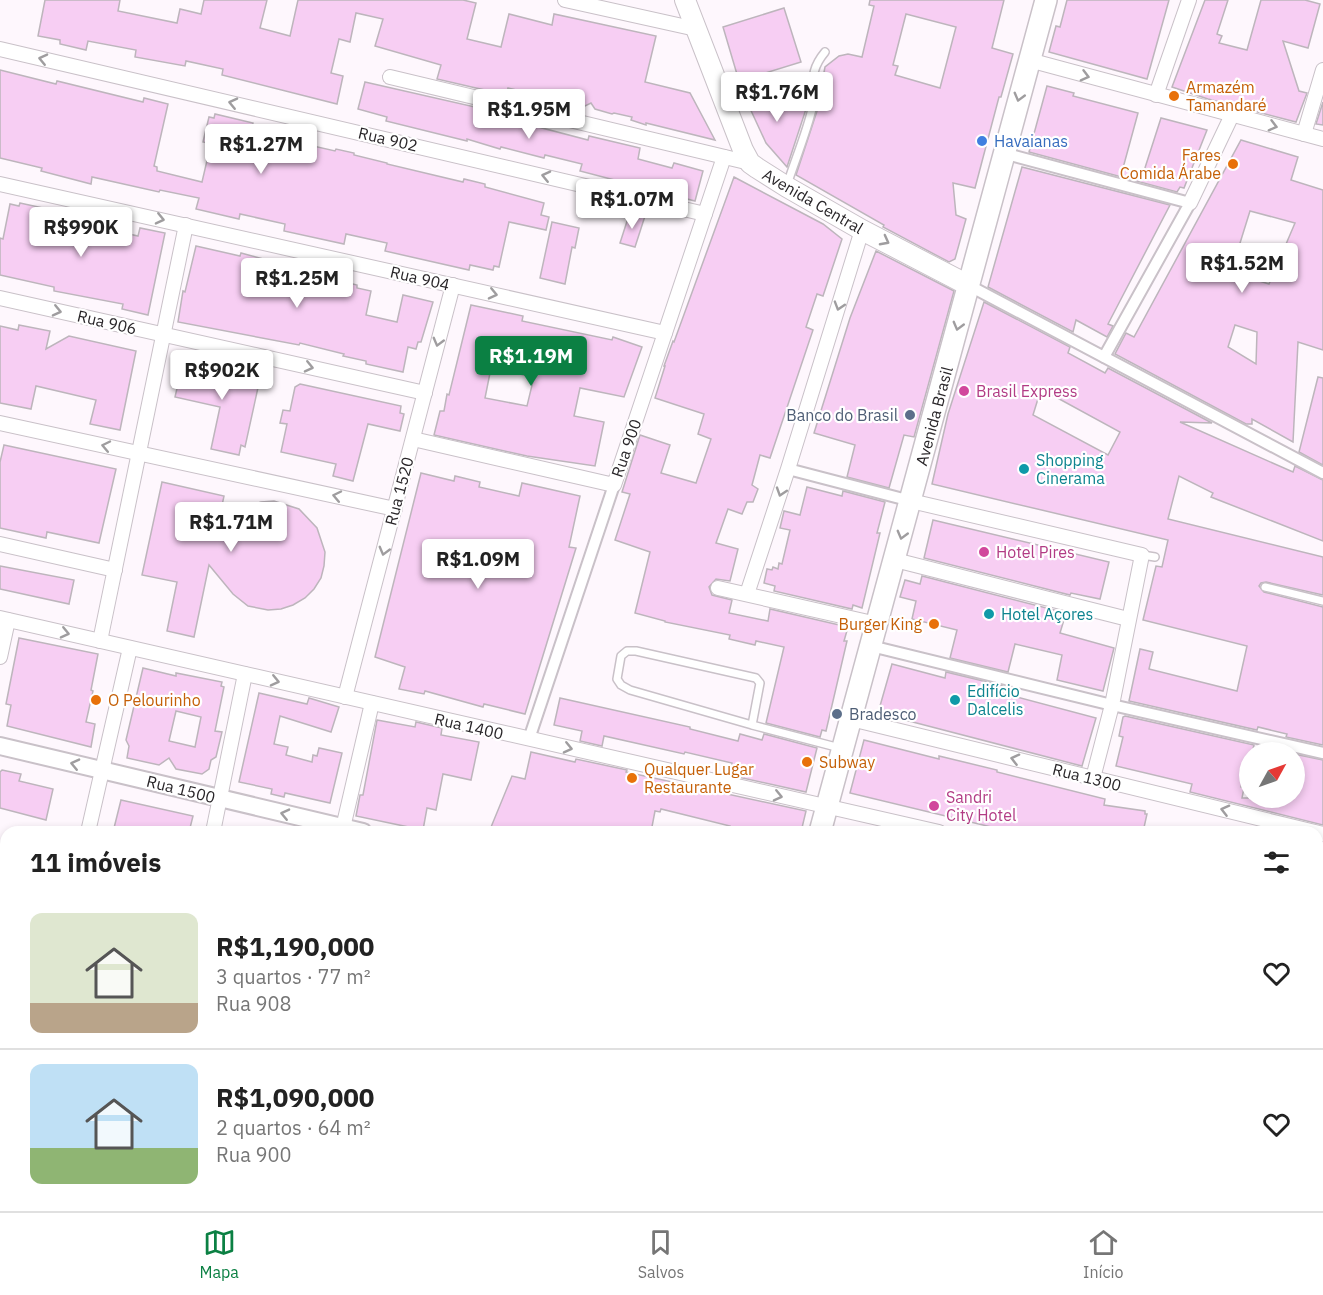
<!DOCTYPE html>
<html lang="pt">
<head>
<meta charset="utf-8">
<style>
  body { margin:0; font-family:"IBM Plex Sans",sans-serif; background:#f2f2f2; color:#222; height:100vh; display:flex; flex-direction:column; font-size:22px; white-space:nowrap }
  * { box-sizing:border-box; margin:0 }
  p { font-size:20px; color:#767676 }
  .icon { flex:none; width:33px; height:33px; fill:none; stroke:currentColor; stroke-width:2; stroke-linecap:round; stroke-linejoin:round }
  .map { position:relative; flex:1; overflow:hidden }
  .details { position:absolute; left:0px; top:826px; width:1323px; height:386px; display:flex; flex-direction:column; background:#fff; border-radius:18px 18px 0 0; box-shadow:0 3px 9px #0003 }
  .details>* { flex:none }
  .needle { width:39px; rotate:50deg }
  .controls { position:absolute; left:1239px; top:742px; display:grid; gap:12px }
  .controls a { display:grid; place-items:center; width:66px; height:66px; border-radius:50%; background:#fff; box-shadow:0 3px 9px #0003; font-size:30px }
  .price { position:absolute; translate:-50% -51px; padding:0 14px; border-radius:6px; background:#fff; color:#222; font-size:20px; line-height:39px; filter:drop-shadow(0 2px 3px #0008) }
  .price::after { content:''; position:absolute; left:50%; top:36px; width:18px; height:14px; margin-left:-9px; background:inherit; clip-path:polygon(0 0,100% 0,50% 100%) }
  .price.active { background:#0b8043; color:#fff }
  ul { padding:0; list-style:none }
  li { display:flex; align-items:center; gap:18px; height:150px; padding:0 30px }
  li+li { border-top:2px solid #e0e0e0 }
  li span { display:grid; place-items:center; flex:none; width:168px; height:120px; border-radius:12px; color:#555 }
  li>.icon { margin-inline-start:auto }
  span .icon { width:72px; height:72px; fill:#fffc; stroke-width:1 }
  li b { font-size:26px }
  h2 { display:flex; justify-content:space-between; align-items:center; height:72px; padding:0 30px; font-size:26px }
  .menu { display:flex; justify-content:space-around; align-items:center; height:84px; border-top:2px solid #e0e0e0; background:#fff; font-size:16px; color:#767676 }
  .menu a { display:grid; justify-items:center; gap:3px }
  .menu .active { color:#0b8043 }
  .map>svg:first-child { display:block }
</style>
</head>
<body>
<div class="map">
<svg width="1323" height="1211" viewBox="0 0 1323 1211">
  <rect width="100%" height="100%" fill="#fef7fd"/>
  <g fill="#f7cef3" stroke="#bdb5bc" stroke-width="1.5" fill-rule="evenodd">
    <path d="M45 0H120L118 11 177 23 180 9 201 14 204 0H267L260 28 290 36 298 0H463L476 3 467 39 501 47 509 14 552 25 554 14 656 36 645 82 690 93 715 140 646 123V125L631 120 632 117 614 113 612 114 595 109 591 103 585 106 508 88 507 91 503 90 502 94 437 79 441 65 375 46 383 19 356 13 350 42 339 39 331 73 343 76 337 104 222 75 223 69 186 61 185 66 135 57 136 50 88 41 86 50 60 44V40L38 36Z"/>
    <path d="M870 0H1004L992 48 1013 54 1001 97H999L975 188 953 183 956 215 966 219 955 259 949 262 883 227 884 225 796 175 818 108 821 109 820 93 825 67 839 56 848 54 862 57 874 6 869 5ZM906 14 956 27 940 88 895 75 898 66 893 65Z"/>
    <path d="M1067 0H1169L1147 79 1049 52 1056 26 1060 27Z"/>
    <path d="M1205 0H1228L1217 34 1222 36 1219 43 1247 50 1261 0H1305L1320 4 1308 48 1283 41 1299 91 1307 93 1296 122 1208 99 1172 87Z"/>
    <path d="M784 8 801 62 739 81 723 27Z"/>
    <path d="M0 70 56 84 57 81 143 102 144 98 168 104 154 166 157 167V171L202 182 209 152 206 151 208 143 203 142 209 117 214 118 215 114 253 123 252 127 257 128 256 130 292 138 291 141 335 151 336 149 354 153V155L387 163V164L463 182 464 179 485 184V187L544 203 541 215 549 217 546 230 509 222 499 267 494 266 493 270 470 265 469 270 385 251 387 243 346 234 344 244 284 231 285 224 240 214 239 219 196 209 199 198 160 190 159 192 92 177 91 184 41 171 42 168 0 158Z"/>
    <path d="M365 82 497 112 496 116 588 140 589 136 640 148 638 159 672 168 674 163 703 171 695 201 580 171 582 164 545 155 544 158 501 147 500 149 467 139V141L386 121 387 117 358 109Z"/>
    <path d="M1047 86 1074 93 1073 96 1138 113 1123 168 1143 174 1161 118 1207 130 1184 188 1180 187 1177 192 1029 152Z"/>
    <path d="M742 91 807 106 787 167 766 143Z"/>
    <path d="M1323 102V125L1316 124Z"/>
    <path d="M1241 140 1298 157 1291 180 1323 190V350L1298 342 1293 442 1252 419V424H1246L1115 354 1126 333 1134 337ZM1250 211 1295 223 1269 284 1231 272ZM1235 325 1257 332 1256 364 1228 347Z"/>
    <path d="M1022 167 1170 205 1108 324 1113 326 1107 337 1076 320 1073 332 988 287Z"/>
    <path d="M734 177 823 224 842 239 823 296 817 294 806 327 813 330 770 458 760 455 752 485 758 489 753 502H747L742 514 728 509 716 543 738 549 730 581 716 579 709 587 712 595 732 600 729 613 768 621 770 609 848 627 844 641H847L826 731 822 730 820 737 766 723 784 647 756 641 755 645 729 639 730 635 665 622V621L635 613 650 552 615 540 630 494 622 492 640 435 670 445 661 473 696 483 711 439 698 434 704 414 655 398 665 366H664L673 341 674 342Z"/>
    <path d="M20 203 43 208 42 211 51 213 50 216 138 236 140 228 165 233 148 315 122 309 123 304 54 291V287L0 275V238L3 239 10 204 19 206Z"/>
    <path d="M630 212 645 216 635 247 620 243Z"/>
    <path d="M552 222 579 228 575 248 572 247 565 284 540 278Z"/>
    <path d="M196 246 240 256 241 253 263 259 280 277 284 261 314 267 313 274 357 285V288L371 291 366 315 397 322 403 295 433 302 421 342H418L416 349 408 347 403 372 366 364V361L343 356 344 354 300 343 299 345 178 322 183 291 185 292Z"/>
    <path d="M876 251 954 291 914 437 904 435 889 488 847 477 855 445 814 433 850 318Z"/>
    <path d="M984 302 1070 347 1068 353 1105 373 1108 368 1212 423 1180 422 1293 472 1295 466 1323 480V541L1211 497 1213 493 1179 476 1168 519 1323 557V595L1266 582 1261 583 1259 586 1264 592 1323 607V745L1286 737 1287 734 1258 727 1257 730 1129 701 1140 649 1153 652 1149 669 1237 691 1247 646 1143 620 1156 566 1162 567 1168 540 932 484 948 414ZM1041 389 1120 432 1108 455 1033 415Z"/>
    <path d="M471 305 523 316 522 321 612 340 613 337 642 347 624 397 580 388 574 416 604 422 595 466 527 456 434 435 440 411H444L447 394 449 395ZM491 368 534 377 527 406 485 398Z"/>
    <path d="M19 325 50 331 46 349 69 336 136 351 120 430 90 424 96 400 36 386 31 409 0 403V326L18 330Z"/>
    <path d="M185 361 227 371 228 367 256 373 254 383H259L245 447 241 445 239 455 211 449 220 407 175 397 182 367 183 368Z"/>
    <path d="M1318 377 1323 378V465L1299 452Z"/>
    <path d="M300 384 401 406 400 413 404 414 400 431 368 424 353 481 333 476 336 464 281 452 287 424 280 423 283 410 290 411 295 387Z"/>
    <path d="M4 445 116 469 99 543 47 532 46 538 0 528V462Z"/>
    <path d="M421 473 454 481 455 476 480 482 479 487 519 496 522 483 580 496 569 547 576 548 525 714 484 704 483 707 425 691 424 694 399 689 405 667 375 657Z"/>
    <path d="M162 482 224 496 218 524 249 506 261 502 274 501 299 509 317 528 325 552 324 566 321 578 314 589 305 598 293 605 281 609 268 610 248 606 233 594 209 565 194 637 167 631 177 582 142 575Z"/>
    <path d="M807 487 842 496 843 491 885 502 877 533H880L862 608 853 605 852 609 774 591 775 586 764 583 767 569 772 570 773 567 778 569 779 563 782 564 790 530 780 528 784 511 800 515Z"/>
    <path d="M933 520 1109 562 1100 599 1071 593 1070 595 924 558Z"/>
    <path d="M0 566 74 580 69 604 0 589Z"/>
    <path d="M922 576 1066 613 1060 633 1114 648 1103 691 1057 680 1062 655 1015 644 1008 672 950 658 957 630 912 619 916 601 900 597 905 580 920 584Z"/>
    <path d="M19 638 98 654 91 690 93 691 86 722 95 724 91 747 7 726 11 705 6 704Z"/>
    <path d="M892 664 945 678 946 672 1004 686 1002 693 1096 718 1082 766 878 713Z"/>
    <path d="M143 668 176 676V673L222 682 221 686 224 687 215 731 222 732 216 757 211 760 209 769 202 774 176 769 169 758 159 765 127 758 129 746 126 740ZM176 711 201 717 195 747 169 741Z"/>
    <path d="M259 693 307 704 309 698 339 707 331 732 280 716 274 744 288 747 286 755 312 762 313 755 317 756 319 748 342 753 330 803 285 793 284 797 271 794 272 789 239 782Z"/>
    <path d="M560 698 690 727V729L738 741 740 734 762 740 764 734 817 748 806 792 729 775 732 763 685 752 684 754 604 736 602 746 580 741 582 731 554 725Z"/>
    <path d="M1125 716 1254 745 1252 753H1250V757H1248L1241 787 1244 788 1242 798H1294V754L1323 760V825L1190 792 1192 784 1116 766 1123 737 1119 736 1123 717Z"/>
    <path d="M377 720 415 727 416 722 442 728 441 735 479 742 471 780 443 774 436 810 427 808 423 830 356 816 360 795H363Z"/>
    <path d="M864 740 939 759V756L997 770V772L1105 799 1104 805 1145 811V814H1147L1143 832H1012L850 793Z"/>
    <path d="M531 752 575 762 576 759 627 770 626 772 806 811 801 832H728L730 826 661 809 660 812 655 811 651 832H489L512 776 525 779Z"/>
    <path d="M2 770 21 774 19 781 53 789 46 820 0 808V772Z"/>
    <path d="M121 800 193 816 189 832H113Z"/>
  </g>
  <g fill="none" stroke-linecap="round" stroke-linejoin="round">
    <g stroke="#c9c1c8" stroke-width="10">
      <g id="service">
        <path d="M787 185C795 160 806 134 812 109 817 85 806 75 825 52"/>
        <path d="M1142 555 1155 557"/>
        <path d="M1265 587 1323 601"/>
        <path d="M752 725 760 683 756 678 636 651H627L621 656 617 679 621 685 630 690 752 725 840 748"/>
      </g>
    </g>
    <g stroke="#c9c1c8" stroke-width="14">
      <g id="pedestrian">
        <path d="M1003 153 1190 203 1104 357"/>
        <path d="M968 285 1323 473"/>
        <path d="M788 469 911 501"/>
        <path d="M871 646 1112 705 1323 753"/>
        <path d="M529 739 614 485"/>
      </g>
    </g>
    <g stroke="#c9c1c8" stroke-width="16">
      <g id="minor">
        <path d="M565 0 696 29"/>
        <path d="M0 49 705 214"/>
        <path d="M1029 60 1323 139"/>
        <path d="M390 77 750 163"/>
        <path d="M1156 95 1189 0"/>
        <path d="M1304 134 1323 70"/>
        <path d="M0 184 665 333"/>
        <path d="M1190 203 1232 115"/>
        <path d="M0 298 425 393"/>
        <path d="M0 423 395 509"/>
        <path d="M413 439 614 485 724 157"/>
        <path d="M911 501 1142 555 1112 705 1093 778"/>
        <path d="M0 544 115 570"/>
        <path d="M895 560 1128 619"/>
        <path d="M718 588 877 624"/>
        <path d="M747 594 788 469 862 230"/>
        <path d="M0 618 939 832"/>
        <path d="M100 641 186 225"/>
        <path d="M0 657 8 620"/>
        <path d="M345 697 453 285"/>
        <path d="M851 719 1323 834"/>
        <path d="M88 832 130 648"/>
        <path d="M213 832 245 674"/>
        <path d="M342 832 372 703"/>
        <path d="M1317 919 1323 921"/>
        <path d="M0 1022 6 1023"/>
        <path d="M1317 1080 1323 1081"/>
        <path d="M1317 1140 1323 1141"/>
        <path d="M0 1169 6 1170"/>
        <path d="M320 1206 352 1211"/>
        <path d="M632 1206 662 1211"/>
        <path d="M1198 1206 1228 1211"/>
        <path d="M139 1211 140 1206"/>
      </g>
    </g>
    <g stroke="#c9c1c8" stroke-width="20">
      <g id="tertiary">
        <path d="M0 746 363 832"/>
        <path d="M1317 1017 1323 1019"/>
      </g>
    </g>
    <g stroke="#c9c1c8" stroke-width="22">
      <path id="secondary" d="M685 0 743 150 750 163 757 168 787 187 862 230 968 285"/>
    </g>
    <g stroke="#c9c1c8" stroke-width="24">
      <g id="primary">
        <path d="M820 832 1046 0"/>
        <path d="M716 1211 717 1206"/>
      </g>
    </g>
    <use href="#service" stroke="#fff" stroke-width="7"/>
    <use href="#pedestrian" stroke="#fff" stroke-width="10"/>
    <use href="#minor" stroke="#fff" stroke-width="14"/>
    <use href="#tertiary" stroke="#fff" stroke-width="16"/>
    <use href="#secondary" stroke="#fff" stroke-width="20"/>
    <use href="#primary" stroke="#fff" stroke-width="21"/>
  </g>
  <defs><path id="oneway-chevron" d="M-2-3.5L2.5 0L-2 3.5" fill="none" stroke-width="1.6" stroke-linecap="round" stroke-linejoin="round" transform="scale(1.5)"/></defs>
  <g stroke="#9f9d9f">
    <use href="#oneway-chevron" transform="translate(43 59) rotate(-167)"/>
    <use href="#oneway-chevron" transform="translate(1085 76) rotate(15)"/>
    <use href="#oneway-chevron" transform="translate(1019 97) rotate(105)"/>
    <use href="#oneway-chevron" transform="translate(233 103) rotate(-167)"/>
    <use href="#oneway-chevron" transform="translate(1273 126) rotate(15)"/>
    <use href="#oneway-chevron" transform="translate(546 176) rotate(-167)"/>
    <use href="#oneway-chevron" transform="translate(160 219) rotate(13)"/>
    <use href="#oneway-chevron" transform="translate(885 241) rotate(28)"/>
    <use href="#oneway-chevron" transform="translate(493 294) rotate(13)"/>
    <use href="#oneway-chevron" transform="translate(839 306) rotate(107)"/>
    <use href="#oneway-chevron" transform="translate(57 311) rotate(13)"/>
    <use href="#oneway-chevron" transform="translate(958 326) rotate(105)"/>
    <use href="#oneway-chevron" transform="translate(438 342) rotate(105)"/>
    <use href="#oneway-chevron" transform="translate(309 367) rotate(13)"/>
    <use href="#oneway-chevron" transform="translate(106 446) rotate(-168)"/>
    <use href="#oneway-chevron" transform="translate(781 492) rotate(108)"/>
    <use href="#oneway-chevron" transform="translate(337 496) rotate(-168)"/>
    <use href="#oneway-chevron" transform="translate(902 535) rotate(105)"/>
    <use href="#oneway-chevron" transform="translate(384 551) rotate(105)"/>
    <use href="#oneway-chevron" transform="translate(65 633) rotate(13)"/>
    <use href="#oneway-chevron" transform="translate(275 681) rotate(13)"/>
    <use href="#oneway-chevron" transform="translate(568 748) rotate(13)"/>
    <use href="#oneway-chevron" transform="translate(1015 759) rotate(-166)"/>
    <use href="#oneway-chevron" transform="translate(75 764) rotate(-167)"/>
    <use href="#oneway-chevron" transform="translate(778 796) rotate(13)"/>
    <use href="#oneway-chevron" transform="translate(1225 810) rotate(-166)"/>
    <use href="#oneway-chevron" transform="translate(285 814) rotate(-167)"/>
  </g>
  <g fill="#e8710a" stroke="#fff" stroke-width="2">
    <circle cx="1174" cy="96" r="6"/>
    <circle cx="1233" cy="164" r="6"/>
    <circle cx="934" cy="624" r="6"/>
    <circle cx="96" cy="700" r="6"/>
    <circle cx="807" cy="762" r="6"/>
    <circle cx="632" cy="778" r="6"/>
  </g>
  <circle fill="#3f7fe0" stroke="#fff" stroke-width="2" cx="982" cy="141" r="6"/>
  <g fill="#d1479c" stroke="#fff" stroke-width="2">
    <circle cx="964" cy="391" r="6"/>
    <circle cx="984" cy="552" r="6"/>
    <circle cx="934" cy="806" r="6"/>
  </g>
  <g fill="#5c6f8a" stroke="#fff" stroke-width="2">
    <circle cx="910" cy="415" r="6"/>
    <circle cx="837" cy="714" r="6"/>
  </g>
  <g fill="#0f9aa8" stroke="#fff" stroke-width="2">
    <circle cx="1024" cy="469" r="6"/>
    <circle cx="989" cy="614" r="6"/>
    <circle cx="955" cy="700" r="6"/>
  </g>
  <g text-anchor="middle" stroke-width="4.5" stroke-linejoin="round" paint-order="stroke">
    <g font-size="16" fill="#c56008" stroke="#fff" text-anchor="start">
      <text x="1186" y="93">Armazém<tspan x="1186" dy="18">Tamandaré</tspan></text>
      <text x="1221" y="161" text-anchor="end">Fares<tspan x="1221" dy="18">Comida Árabe</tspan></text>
      <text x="922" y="630" text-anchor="end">Burger King</text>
      <text x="108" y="706">O Pelourinho</text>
      <text x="819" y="768">Subway</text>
      <text x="644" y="775">Qualquer Lugar<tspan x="644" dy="18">Restaurante</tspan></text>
    </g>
    <g font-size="16" fill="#292629" stroke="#fff">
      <text transform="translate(388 139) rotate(13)" y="6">Rua 902</text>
      <text transform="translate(813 201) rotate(30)" y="6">Avenida Central</text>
      <text transform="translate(420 278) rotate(13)" y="6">Rua 904</text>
      <text transform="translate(107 322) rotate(13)" y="6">Rua 906</text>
      <text transform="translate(934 416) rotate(-75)" y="6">Avenida Brasil</text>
      <text transform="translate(626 448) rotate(-71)" y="6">Rua 900</text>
      <text transform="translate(399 491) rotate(-75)" y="6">Rua 1520</text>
      <text transform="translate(469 726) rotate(13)" y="6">Rua 1400</text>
      <text transform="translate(1087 777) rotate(14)" y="6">Rua 1300</text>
      <text transform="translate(181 789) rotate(14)" y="6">Rua 1500</text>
    </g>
    <g font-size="16" fill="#366cbe" stroke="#fff" text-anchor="start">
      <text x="994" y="147">Havaianas</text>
    </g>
    <g font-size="16" fill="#b23c85" stroke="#fff" text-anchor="start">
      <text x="976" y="397">Brasil Express</text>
      <text x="996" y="558">Hotel Pires</text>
      <text x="946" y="803">Sandri<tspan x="946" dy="18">City Hotel</tspan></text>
    </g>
    <g font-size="16" fill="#4e5e75" stroke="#fff" text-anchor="end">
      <text x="898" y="421">Banco do Brasil</text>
      <text x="849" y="720" text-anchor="start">Bradesco</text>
    </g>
    <g font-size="16" fill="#0d838f" stroke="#fff" text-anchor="start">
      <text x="1036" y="466">Shopping<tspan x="1036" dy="18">Cinerama</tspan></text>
      <text x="1001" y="620">Hotel Açores</text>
      <text x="967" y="697">Edifício<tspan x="967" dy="18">Dalcelis</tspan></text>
    </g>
  </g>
</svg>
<div class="controls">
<a><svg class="needle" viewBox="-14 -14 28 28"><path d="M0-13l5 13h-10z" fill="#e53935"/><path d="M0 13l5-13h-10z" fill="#767676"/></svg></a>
</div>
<b class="price" style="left:777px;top:123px">R$1.76M</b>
<b class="price" style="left:529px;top:140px">R$1.95M</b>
<b class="price" style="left:261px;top:175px">R$1.27M</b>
<b class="price" style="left:632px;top:230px">R$1.07M</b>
<b class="price" style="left:81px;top:258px">R$990K</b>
<b class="price" style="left:1242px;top:294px">R$1.52M</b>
<b class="price" style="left:297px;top:309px">R$1.25M</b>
<b class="price active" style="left:531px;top:387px">R$1.19M</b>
<b class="price" style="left:222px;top:401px">R$902K</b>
<b class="price" style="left:231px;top:553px">R$1.71M</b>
<b class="price" style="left:478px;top:590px">R$1.09M</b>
<section class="details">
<h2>11 imóveis<svg class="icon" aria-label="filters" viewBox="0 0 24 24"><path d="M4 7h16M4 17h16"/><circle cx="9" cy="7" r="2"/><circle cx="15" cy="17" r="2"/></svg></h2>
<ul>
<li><span style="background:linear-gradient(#dfe7d0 75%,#b9a48a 0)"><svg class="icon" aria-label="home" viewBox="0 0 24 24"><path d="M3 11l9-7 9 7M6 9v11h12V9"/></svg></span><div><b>R$1,190,000</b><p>3 quartos · 77 m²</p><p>Rua 908</p></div><svg class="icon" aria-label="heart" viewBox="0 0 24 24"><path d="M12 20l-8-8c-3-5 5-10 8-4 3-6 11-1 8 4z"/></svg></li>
<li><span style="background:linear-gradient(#bfe0f5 70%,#8fb573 0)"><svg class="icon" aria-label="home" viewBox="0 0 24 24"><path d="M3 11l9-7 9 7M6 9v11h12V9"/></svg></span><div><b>R$1,090,000</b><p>2 quartos · 64 m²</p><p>Rua 900</p></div><svg class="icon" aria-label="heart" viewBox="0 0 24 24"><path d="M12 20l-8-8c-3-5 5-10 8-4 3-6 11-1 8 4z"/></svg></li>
</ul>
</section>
</div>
<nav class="menu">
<a class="active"><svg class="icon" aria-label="map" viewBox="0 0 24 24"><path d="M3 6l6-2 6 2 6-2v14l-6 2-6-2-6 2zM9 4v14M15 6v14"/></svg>Mapa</a>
<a><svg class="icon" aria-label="saved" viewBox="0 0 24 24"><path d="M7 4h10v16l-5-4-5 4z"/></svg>Salvos</a>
<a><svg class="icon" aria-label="home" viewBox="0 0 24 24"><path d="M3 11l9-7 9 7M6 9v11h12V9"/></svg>Início</a>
</nav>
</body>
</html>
